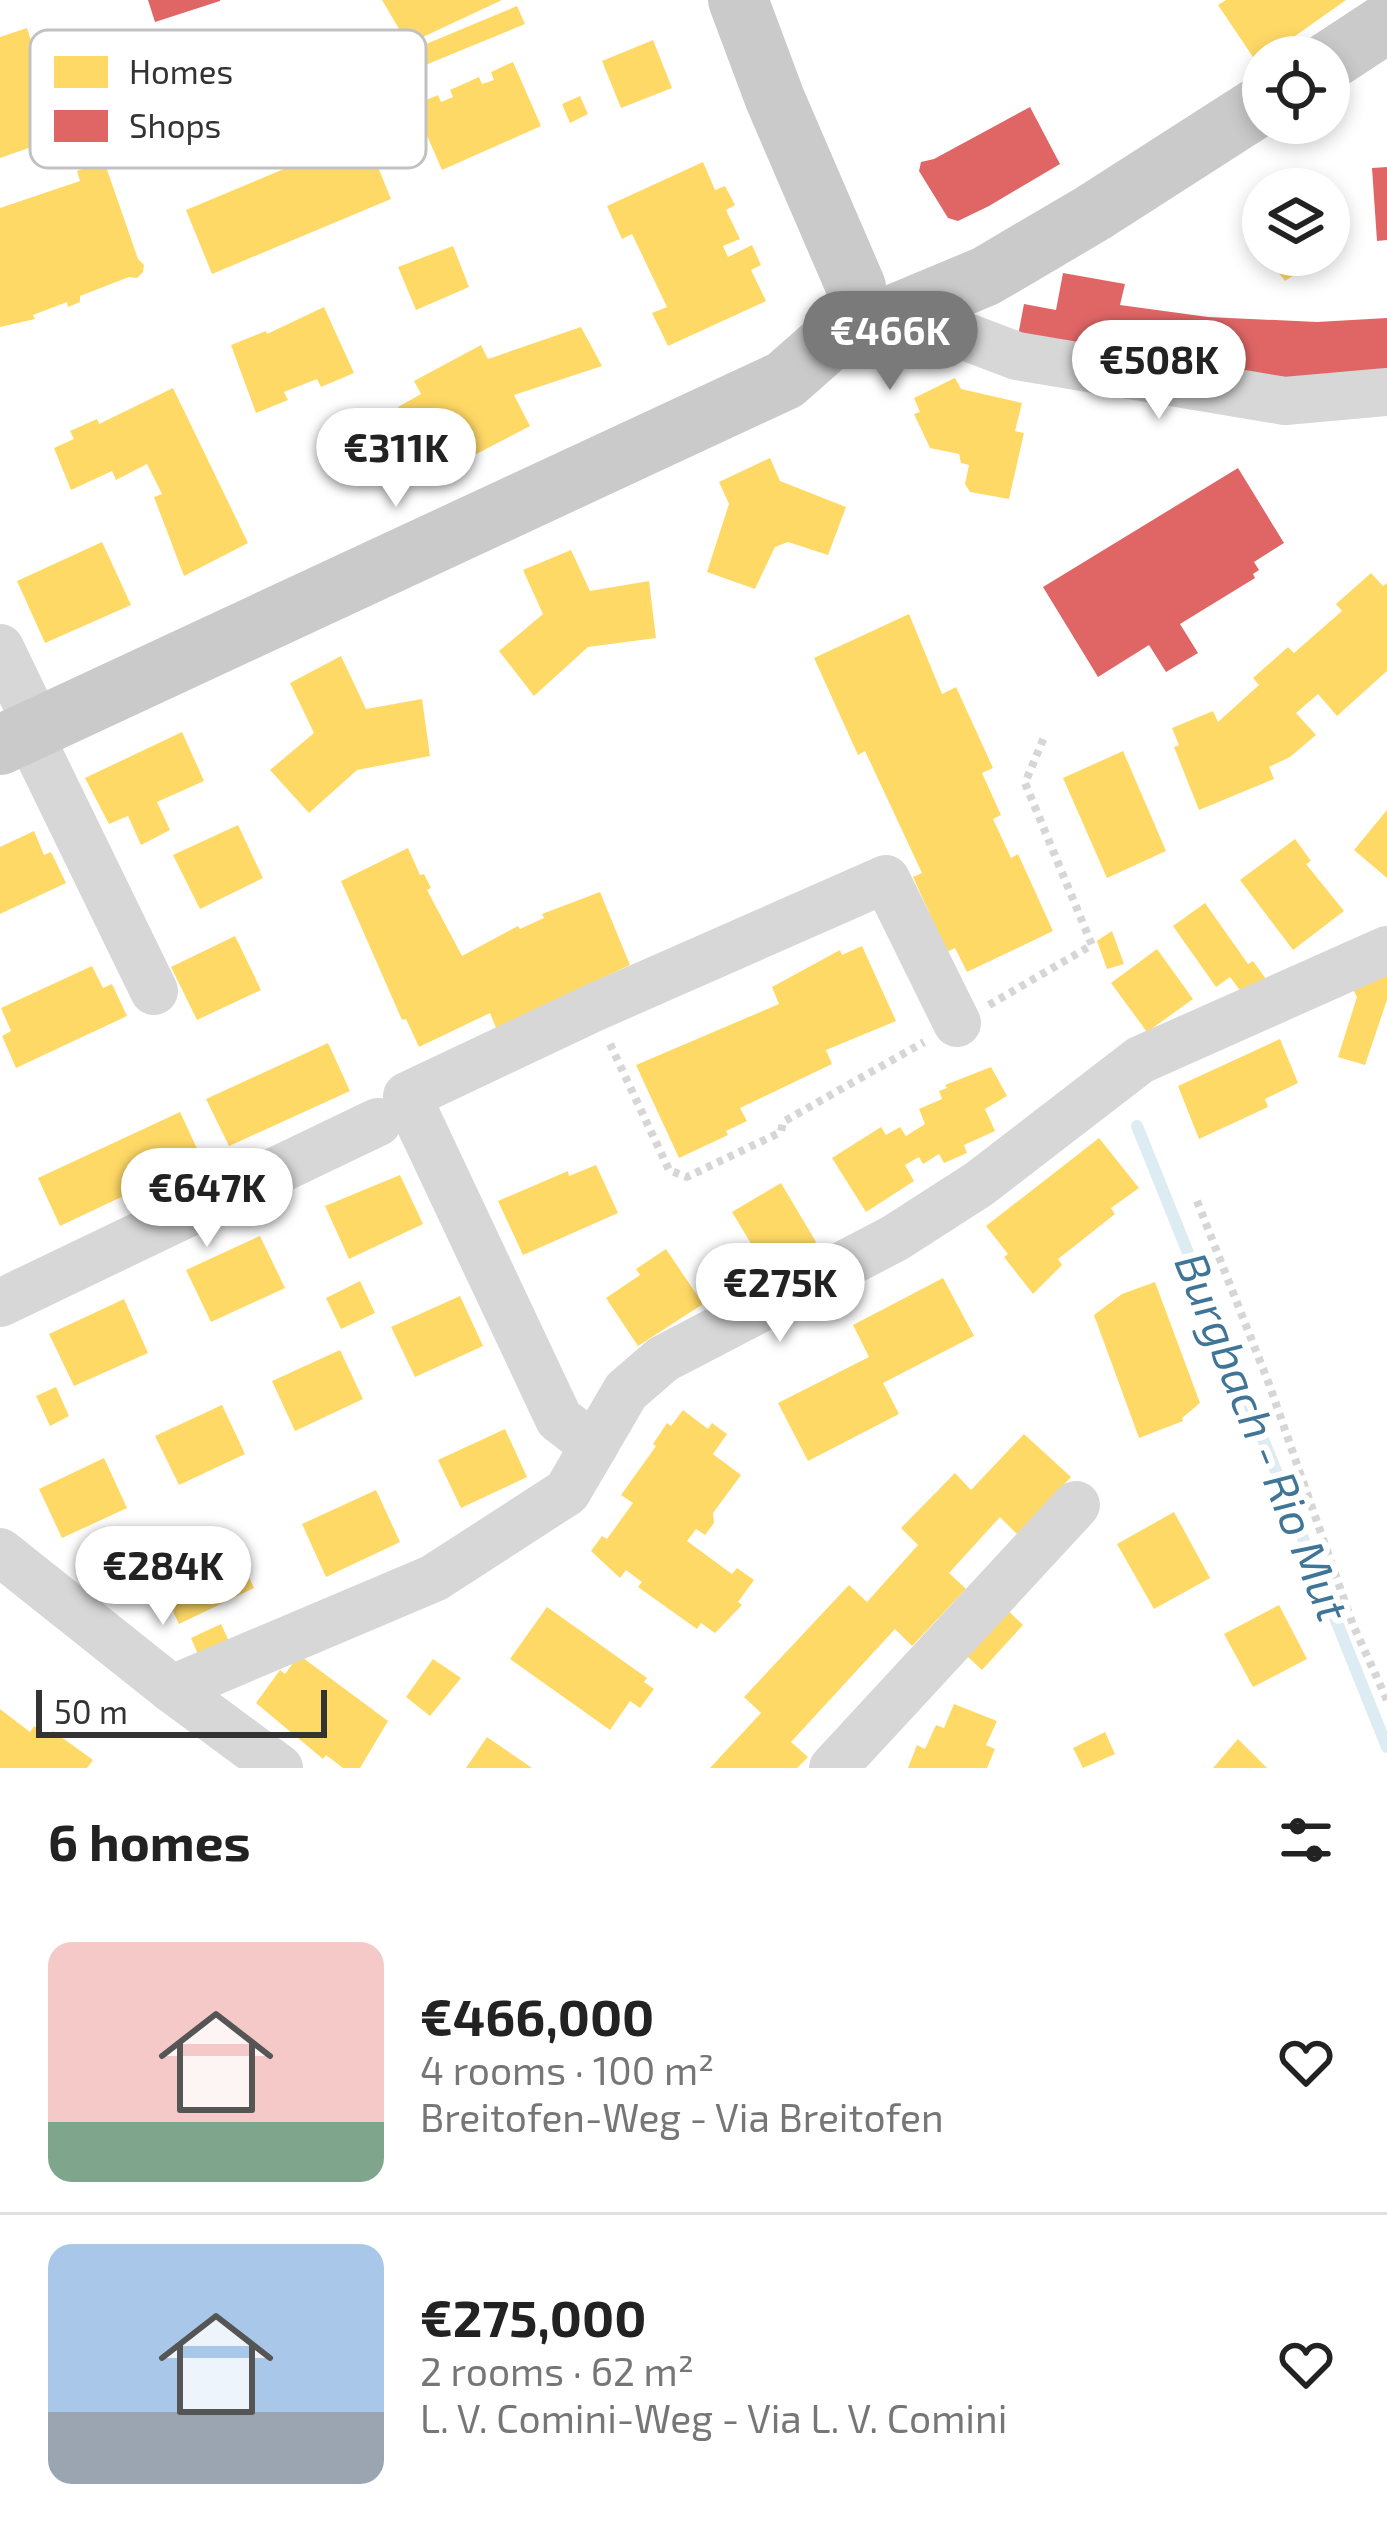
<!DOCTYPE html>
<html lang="en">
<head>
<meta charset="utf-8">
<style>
  body { margin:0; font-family:"Exo 2",sans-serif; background:#f6f6f6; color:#222; height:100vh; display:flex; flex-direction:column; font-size:45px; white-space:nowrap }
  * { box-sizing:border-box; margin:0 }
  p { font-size:39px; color:#767676 }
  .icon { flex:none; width:66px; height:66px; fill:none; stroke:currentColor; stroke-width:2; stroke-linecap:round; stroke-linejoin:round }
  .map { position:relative; height:1768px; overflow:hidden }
  .side { display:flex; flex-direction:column; background:#fff; flex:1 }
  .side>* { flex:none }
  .fabs { position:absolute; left:1242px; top:36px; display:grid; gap:24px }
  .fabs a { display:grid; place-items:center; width:108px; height:108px; border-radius:50%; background:#fff; box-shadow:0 6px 18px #0003; font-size:60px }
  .scale { position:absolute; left:36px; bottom:30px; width:291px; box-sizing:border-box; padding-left:12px; border:6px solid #333; border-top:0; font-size:33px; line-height:42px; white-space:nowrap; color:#333; -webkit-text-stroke:9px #fff; paint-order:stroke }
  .price { position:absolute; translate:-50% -102px; padding:0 27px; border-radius:42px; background:#fff; color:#222; font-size:39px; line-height:78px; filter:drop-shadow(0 3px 6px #0008) }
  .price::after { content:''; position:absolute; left:50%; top:72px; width:36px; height:27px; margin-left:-18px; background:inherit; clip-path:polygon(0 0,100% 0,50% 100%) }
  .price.active { background:#7a7a7a; color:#fff }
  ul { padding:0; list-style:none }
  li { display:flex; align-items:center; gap:36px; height:300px; padding:0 48px }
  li+li { border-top:3px solid #e0e0e0 }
  li span { display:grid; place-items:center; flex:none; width:336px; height:240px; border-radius:24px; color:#555 }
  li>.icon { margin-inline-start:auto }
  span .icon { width:144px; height:144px; fill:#fffc; stroke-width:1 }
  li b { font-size:51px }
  h2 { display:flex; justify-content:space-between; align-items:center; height:144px; padding:0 48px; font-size:51px }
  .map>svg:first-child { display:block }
</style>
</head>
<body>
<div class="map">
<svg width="1387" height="1768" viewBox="0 0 1387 1768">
  <rect width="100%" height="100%" fill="#fff"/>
  <g fill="#ffd966">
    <path d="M382 0H502L408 44Z"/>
    <path d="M1226 0H1346L1257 63 1218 5Z"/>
    <path d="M517 6 525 24 401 75 414 105 438 95 441 102 453 97 450 90 479 77 482 84 494 80 491 72 513 62 541 126 442 170 415 108 360 131 347 99 323 108 295 44 328 31 347 77Z"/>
    <path d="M27 28 63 136 0 158V37Z"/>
    <path d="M653 40 672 88 621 108 602 61Z"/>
    <path d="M580 96 588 114 570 123 562 104Z"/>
    <path d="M365 135 391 199 212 274 186 210Z"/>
    <path d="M104 161 138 259 144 265 143 272 137 278 129 277 80 296V302L68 307 67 302 33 315 35 319 0 327V208L80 181 77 171Z"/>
    <path d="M703 162 715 190 725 186 735 205 726 210 740 239 723 246 728 257 752 245 761 265 751 270 766 301 668 346 652 313 667 307 632 234 622 239 607 206Z"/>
    <path d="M453 246 469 287 416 310 398 267Z"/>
    <path d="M1265 255H1320L1321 258 1285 281Z"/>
    <path d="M324 307 354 373 321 387 317 379 284 392 288 400 256 413 231 345 266 331 267 334Z"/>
    <path d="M581 327 602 366 514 395 530 426 436 475 398 407 421 394 414 381 481 345 488 359Z"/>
    <path d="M955 378 961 389 1022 403 1015 431 1024 433 1009 499 970 492 965 484 969 465 961 463 959 454 930 448 914 414 920 412 914 398Z"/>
    <path d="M173 388 248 543 184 576 154 497 162 494 147 464 116 480 112 471 71 490 54 448 74 439 70 431 97 419 99 424Z"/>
    <path d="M338 422 353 453 334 461 320 431Z"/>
    <path d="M770 458 780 481 846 507 828 555 788 542 775 547 755 589 707 572 729 504 719 482Z"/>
    <path d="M102 542 131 605 45 643 17 581Z"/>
    <path d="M571 550 590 591 649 581 656 638 588 647 534 696 499 651 543 614 523 570Z"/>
    <path d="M1371 573 1383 586 1387 583V671L1337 716 1318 694 1296 713 1316 735 1290 757 1269 767 1274 779 1199 810 1174 747 1179 745 1172 728 1213 711 1218 722 1259 685 1253 678 1288 647 1294 653 1327 624 1342 611 1336 604Z"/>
    <path d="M909 614 942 694 956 687 993 768 982 773 1001 815 993 819 1011 858 1018 854 1053 931 967 972 955 948 947 952 913 877 922 873 865 751 858 755 814 658Z"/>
    <path d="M341 656 366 709 422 699 430 756 357 770 309 813 270 770 314 733 290 683Z"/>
    <path d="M182 732 204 781 157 802 170 830 141 845 128 816 109 824 85 778Z"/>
    <path d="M1123 751 1166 851 1107 878 1063 778Z"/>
    <path d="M1387 810V878L1354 850Z"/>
    <path d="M238 825 263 878 200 909 173 855Z"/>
    <path d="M34 831 44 855 51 852 66 883 0 914V847Z"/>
    <path d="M1295 839 1311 861 1306 864 1344 911 1293 950 1240 880Z"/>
    <path d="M408 848 420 875 424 874 431 888 427 890 462 956 518 926 520 929 544 918 542 914 600 892 630 965 496 1028 490 1013 419 1047 406 1019 402 1020 341 881Z"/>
    <path d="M1205 903 1248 964 1253 961 1271 986 1245 997 1230 977 1216 987 1173 926Z"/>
    <path d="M1112 931 1124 964 1107 969 1097 941Z"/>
    <path d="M235 936 261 990 197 1020 171 967Z"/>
    <path d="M862 946 896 1021 826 1050 832 1064 740 1108 747 1121 726 1131 728 1135 679 1158 636 1065 779 1004 772 987 840 950 842 955Z"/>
    <path d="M1157 949 1193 999 1147 1032 1111 983Z"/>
    <path d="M92 966 103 988 112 984 127 1016 16 1068 2 1036 11 1031 1 1008Z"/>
    <path d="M1387 968V1000L1365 1065 1338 1057 1357 997 1351 986Z"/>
    <path d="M1280 1039 1298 1083 1265 1099 1268 1107 1199 1139 1178 1086Z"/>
    <path d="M328 1043 350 1091 229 1146 206 1099Z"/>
    <path d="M991 1067 1007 1096 985 1109 995 1131 964 1145 967 1153 944 1163 939 1154 923 1164 919 1157 905 1165 914 1181 866 1212 832 1158 881 1127 886 1135 900 1127 906 1136 925 1124 919 1109 942 1099 939 1091 947 1088 945 1085Z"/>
    <path d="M180 1112 202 1159 60 1226 38 1178Z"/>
    <path d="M1099 1138 1139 1188 1111 1208 1115 1214 1058 1259 1062 1265 1033 1294 1004 1257 1008 1254 986 1226Z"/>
    <path d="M596 1165 618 1213 523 1255 498 1201 568 1171 569 1176Z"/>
    <path d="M400 1175 423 1224 349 1259 325 1206Z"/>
    <path d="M781 1183 816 1242 768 1272 732 1212Z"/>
    <path d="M260 1236 285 1288 211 1322 186 1270Z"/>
    <path d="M666 1249 703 1304 638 1346 606 1298 640 1275 636 1269Z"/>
    <path d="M943 1278 974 1336 883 1383 899 1414 808 1461 778 1403 869 1357 853 1325Z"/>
    <path d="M360 1281 375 1313 341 1329 326 1298Z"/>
    <path d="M1155 1282 1200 1403 1182 1418 1183 1421 1139 1438 1094 1315 1122 1294Z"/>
    <path d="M460 1296 483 1346 415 1377 391 1327Z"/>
    <path d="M124 1299 148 1353 74 1386 49 1334Z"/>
    <path d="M340 1350 363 1399 295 1431 272 1381Z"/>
    <path d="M56 1387 69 1416 50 1426 36 1396Z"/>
    <path d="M222 1405 245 1454 179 1485 155 1436Z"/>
    <path d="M683 1410 708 1429 712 1423 727 1434 713 1454 741 1475 713 1513 714 1523 705 1535 696 1529 687 1541 732 1574 737 1568 754 1580 738 1602 742 1605 715 1633 701 1623 697 1629 638 1587 642 1582 626 1570 620 1578 591 1551 602 1536 607 1539 633 1503 621 1495 656 1446 653 1444 667 1423 671 1426Z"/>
    <path d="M505 1429 527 1477 461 1508 438 1460Z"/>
    <path d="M1024 1434 1071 1477 1017 1534 1000 1517 949 1573 966 1589 912 1646 895 1629 791 1742 808 1757 797 1768H710L761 1713 744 1697 849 1585 867 1602 918 1545 901 1528 955 1473 971 1490Z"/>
    <path d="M104 1458 127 1508 62 1538 39 1489Z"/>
    <path d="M376 1490 400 1542 326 1577 302 1524Z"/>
    <path d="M1174 1512 1210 1578 1154 1609 1117 1544Z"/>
    <path d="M230 1537 254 1588 179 1624 154 1572Z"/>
    <path d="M997 1600 1023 1625 982 1670 955 1645Z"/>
    <path d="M1279 1605 1307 1659 1253 1687 1224 1634Z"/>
    <path d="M547 1607 647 1678 644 1682 654 1689 640 1708 630 1701 610 1730 510 1659Z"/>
    <path d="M221 1624 232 1648 200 1659 191 1638Z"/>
    <path d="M299 1655 388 1721 360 1768H343L326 1755 323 1759 256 1703 280 1670 285 1674Z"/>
    <path d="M433 1659 461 1678 430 1716 406 1697Z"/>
    <path d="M954 1704 997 1721 986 1745 995 1749 987 1768H908L917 1745 925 1749 936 1725 944 1728Z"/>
    <path d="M0 1709 30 1732 34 1726 48 1736 53 1731 93 1760 87 1768H0Z"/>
    <path d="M1105 1732 1115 1754 1083 1768 1073 1748Z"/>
    <path d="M487 1737 519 1759 532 1768H466Z"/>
    <path d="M1238 1739 1267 1768H1213Z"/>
  </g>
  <g fill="#e06666">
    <path d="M148 0H220V1L155 22Z"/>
    <path d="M1030 107 1060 164 989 206 958 221 948 218 919 171 921 162 934 159Z"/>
    <path d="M1387 167V240L1377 241 1372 168Z"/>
    <path d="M1063 273 1125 284 1120 305 1208 317 1317 322 1387 318V376L1320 379 1259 376 1017 341 1024 304 1056 310Z"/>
    <path d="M1238 468 1284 543 1254 562 1259 570 1253 574 1255 578 1180 624 1198 653 1166 672 1149 645 1098 677 1043 587Z"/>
  </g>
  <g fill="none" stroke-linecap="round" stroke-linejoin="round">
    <path stroke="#ddebf3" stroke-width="12" d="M1137 1126 1387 1747"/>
    <g stroke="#d6d6d6" stroke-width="8" stroke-dasharray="6 6" stroke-linecap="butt">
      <path d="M989 1005 1092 945 1025 783 1045 735"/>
      <path d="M610 1044 669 1170 687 1177 781 1132 783 1122 924 1042"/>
      <path d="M1197 1201 1269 1384 1353 1625 1387 1700"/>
    </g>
    <g stroke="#d7d7d7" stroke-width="48">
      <path d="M894 326 943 328 1017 356 1285 401 1387 392"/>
      <path d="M0 648 38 727"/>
      <path d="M28 732 154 991"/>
      <path d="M0 1303 378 1122"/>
      <path d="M594 1446 559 1419 407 1096 593 1008 886 879 957 1023"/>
      <path d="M0 1552 172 1689 279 1768"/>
      <path d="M172 1689 434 1578 567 1492 626 1391 663 1359 895 1238 979 1184 1140 1060 1387 950"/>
      <path d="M833 1768 1076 1505"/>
    </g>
    <g stroke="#cacaca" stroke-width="60">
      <path d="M738 0 775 99 856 287"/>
      <path d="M1329 61 1387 23"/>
      <path d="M895 314 986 276 1093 213 1263 104"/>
      <path d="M0 745 785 380 836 335"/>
    </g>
  </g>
  <g text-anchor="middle" stroke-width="12" stroke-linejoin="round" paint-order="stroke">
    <g font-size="45" font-style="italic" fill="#3f7597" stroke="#fff">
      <text transform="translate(1262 1437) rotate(68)" y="16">Burgbach - Rio Mut</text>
    </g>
  </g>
  <rect x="30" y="30" width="396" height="138" rx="18" fill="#fff" stroke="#c2c2c2" stroke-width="3"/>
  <rect x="54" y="56" width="54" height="32" fill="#ffd966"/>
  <rect x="54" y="110" width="54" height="32" fill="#e06666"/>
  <g font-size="33" fill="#333">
    <text x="129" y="84">Homes</text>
    <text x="129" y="138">Shops</text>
  </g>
</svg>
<div class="fabs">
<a><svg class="icon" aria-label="locate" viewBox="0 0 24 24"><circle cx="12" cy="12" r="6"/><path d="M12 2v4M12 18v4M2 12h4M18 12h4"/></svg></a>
<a><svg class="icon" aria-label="layers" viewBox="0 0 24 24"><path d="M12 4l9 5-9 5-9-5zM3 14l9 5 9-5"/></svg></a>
</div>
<div class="scale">50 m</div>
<b class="price active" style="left:890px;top:393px">€466K</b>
<b class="price" style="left:1159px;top:422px">€508K</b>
<b class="price" style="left:396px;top:510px">€311K</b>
<b class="price" style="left:207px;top:1250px">€647K</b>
<b class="price" style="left:780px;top:1345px">€275K</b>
<b class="price" style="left:163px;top:1628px">€284K</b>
</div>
<section class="side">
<h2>6 homes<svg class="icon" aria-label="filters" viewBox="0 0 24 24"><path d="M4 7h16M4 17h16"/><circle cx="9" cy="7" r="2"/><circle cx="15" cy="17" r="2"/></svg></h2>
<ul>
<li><span style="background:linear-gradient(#f6c9c9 75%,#7fa58c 0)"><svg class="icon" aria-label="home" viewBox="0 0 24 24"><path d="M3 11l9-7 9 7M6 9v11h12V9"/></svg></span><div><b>€466,000</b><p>4 rooms · 100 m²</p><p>Breitofen-Weg - Via Breitofen</p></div><svg class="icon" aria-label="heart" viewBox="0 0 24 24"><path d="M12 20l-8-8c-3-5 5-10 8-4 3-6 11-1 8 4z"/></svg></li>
<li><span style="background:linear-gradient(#a9c7e8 70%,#9aa5b1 0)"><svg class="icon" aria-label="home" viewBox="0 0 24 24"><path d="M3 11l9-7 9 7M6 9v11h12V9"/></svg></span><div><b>€275,000</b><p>2 rooms · 62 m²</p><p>L. V. Comini-Weg - Via L. V. Comini</p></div><svg class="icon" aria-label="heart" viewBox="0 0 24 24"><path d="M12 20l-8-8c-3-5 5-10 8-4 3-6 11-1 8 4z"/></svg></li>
</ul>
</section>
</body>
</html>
